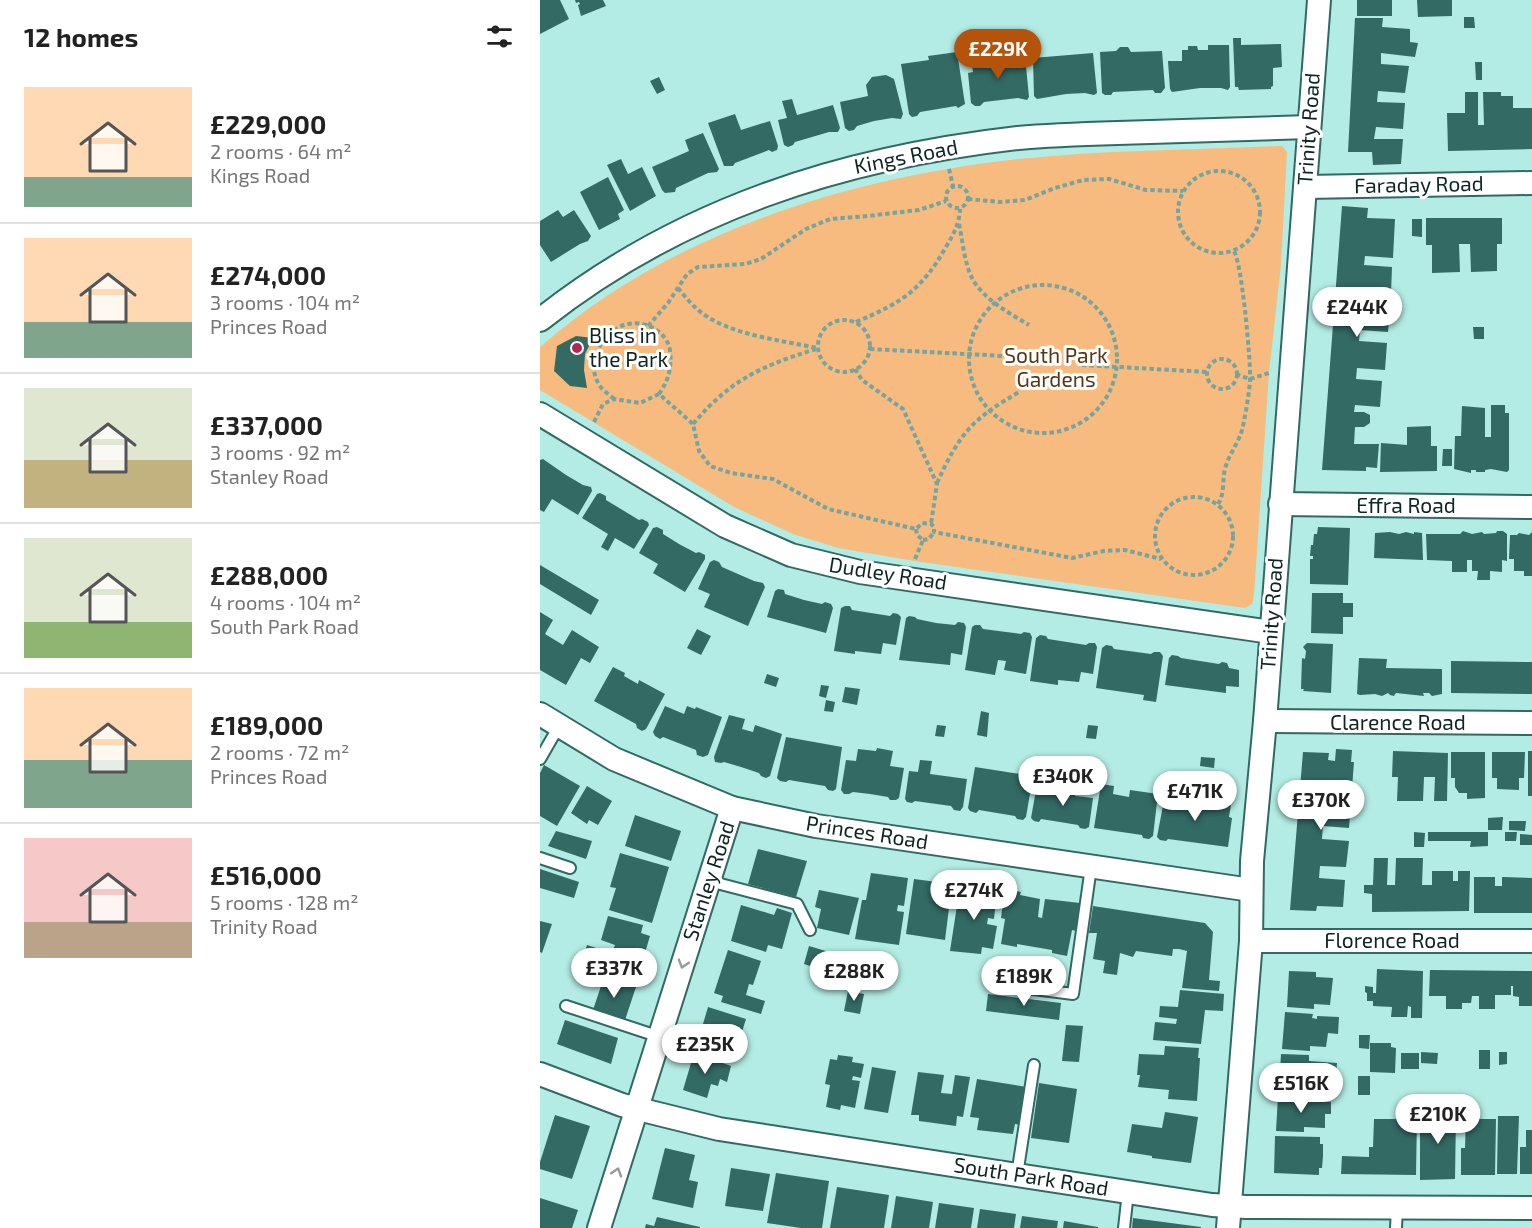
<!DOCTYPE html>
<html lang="en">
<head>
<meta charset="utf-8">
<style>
  body { margin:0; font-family:"Exo 2",sans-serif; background:#f6f6f6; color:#222; height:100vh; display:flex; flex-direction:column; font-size:22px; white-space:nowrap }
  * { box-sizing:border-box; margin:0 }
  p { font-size:20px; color:#767676 }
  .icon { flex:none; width:33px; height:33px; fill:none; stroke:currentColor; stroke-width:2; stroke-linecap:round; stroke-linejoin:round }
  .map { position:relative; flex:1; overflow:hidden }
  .drawer { display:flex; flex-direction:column; background:#fff; width:540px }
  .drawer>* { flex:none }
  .price { position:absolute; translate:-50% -51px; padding:0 14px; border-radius:21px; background:#fff; color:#222; font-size:20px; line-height:39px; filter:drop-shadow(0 2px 3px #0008) }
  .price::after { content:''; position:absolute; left:50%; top:36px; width:18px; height:14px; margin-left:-9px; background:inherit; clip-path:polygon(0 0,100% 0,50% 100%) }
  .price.on { background:#b45309; color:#fff }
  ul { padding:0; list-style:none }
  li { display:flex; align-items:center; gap:18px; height:150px; padding:0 24px }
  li+li { border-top:2px solid #e0e0e0 }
  li span { display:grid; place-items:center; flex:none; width:168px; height:120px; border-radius:0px; color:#555 }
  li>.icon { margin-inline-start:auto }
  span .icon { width:72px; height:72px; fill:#fffc; stroke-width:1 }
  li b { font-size:26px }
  h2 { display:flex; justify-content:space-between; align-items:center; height:72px; padding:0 24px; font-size:26px }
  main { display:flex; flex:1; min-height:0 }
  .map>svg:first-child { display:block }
</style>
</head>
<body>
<main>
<section class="drawer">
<h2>12 homes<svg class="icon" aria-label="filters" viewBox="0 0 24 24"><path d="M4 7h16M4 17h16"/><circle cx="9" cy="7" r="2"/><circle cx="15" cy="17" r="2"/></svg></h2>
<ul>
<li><span style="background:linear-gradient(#ffd9b3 75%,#7fa58c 0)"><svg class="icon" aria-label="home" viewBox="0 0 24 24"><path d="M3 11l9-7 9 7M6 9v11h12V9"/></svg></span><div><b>£229,000</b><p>2 rooms · 64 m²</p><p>Kings Road</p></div></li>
<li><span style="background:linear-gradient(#ffd9b3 70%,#7fa58c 0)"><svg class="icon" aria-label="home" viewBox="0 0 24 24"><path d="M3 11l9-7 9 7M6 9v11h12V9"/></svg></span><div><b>£274,000</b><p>3 rooms · 104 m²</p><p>Princes Road</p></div></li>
<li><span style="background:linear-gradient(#dfe7d0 60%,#c2b280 0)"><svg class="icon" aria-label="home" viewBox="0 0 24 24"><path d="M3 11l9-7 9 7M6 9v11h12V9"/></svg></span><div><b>£337,000</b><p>3 rooms · 92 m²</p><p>Stanley Road</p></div></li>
<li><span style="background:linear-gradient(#dfe7d0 70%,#8fb573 0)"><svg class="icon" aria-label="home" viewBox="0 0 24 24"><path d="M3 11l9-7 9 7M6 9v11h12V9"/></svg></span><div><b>£288,000</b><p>4 rooms · 104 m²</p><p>South Park Road</p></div></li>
<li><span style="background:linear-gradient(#ffd9b3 60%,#7fa58c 0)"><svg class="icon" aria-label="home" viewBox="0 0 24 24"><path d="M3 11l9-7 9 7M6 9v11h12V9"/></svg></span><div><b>£189,000</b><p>2 rooms · 72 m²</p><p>Princes Road</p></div></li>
<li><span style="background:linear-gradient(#f6c9c9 70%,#b9a48a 0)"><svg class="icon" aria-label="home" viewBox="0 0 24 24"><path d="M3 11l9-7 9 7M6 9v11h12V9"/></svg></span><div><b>£516,000</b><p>5 rooms · 128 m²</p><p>Trinity Road</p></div></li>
</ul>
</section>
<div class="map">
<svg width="992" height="1228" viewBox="0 0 992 1228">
  <rect width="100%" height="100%" fill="#b3ece4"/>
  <path fill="#f7bb80" d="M736 146H742L747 152 741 265 729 373 714 595 712 604 705 608 374 561 298 548 253 534 194 507 0 390V347C131 232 308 178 478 159 564 150 651 150 736 146Z"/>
  <g fill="#336a64">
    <path d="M0 0H20L29 19 0 34Z"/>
    <path d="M35 0H63L66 6 41 16 38 5 40 4 39 2 36 3Z"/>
    <rect x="817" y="0" width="35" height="16"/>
    <path d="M877 0H912V16L878 17Z"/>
    <path d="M924 17H934L935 28H924Z"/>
    <path d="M815 18H843L842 27 870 29V42L878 43 875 57 841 53V64L869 66 865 93 838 91 837 102 865 103 863 129 836 127 834 139H863L861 164 833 165 832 152H808Z"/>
    <path d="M693 38H701V45L741 44 742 67 733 68V86L731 87V89L699 90 698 87H695Z"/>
    <path d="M668 45H689L690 87 688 90 681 88H660L632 92 630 89 628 61H642V50H648V46H657L658 50H668Z"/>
    <path d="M580 47H588L591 52 622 51 625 88 621 93H615L613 90 573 92 571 95H565L562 93 560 52 576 51Z"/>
    <path d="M417 52 425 104 418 108 416 106 380 112 377 116 372 117 369 114 361 64 389 60 388 56Z"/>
    <path d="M553 53 557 93 554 95 545 93 526 94 497 99 494 96 493 58Z"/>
    <path d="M479 55V57L485 56 489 97 487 100 478 98 444 102 440 106H435L431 103 428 73 433 72 431 60Z"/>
    <path d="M935 62H942V80H936Z"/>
    <path d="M346 75 354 79 363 114 361 119 352 118 334 121 317 126 314 130 309 131 305 128 300 102 328 96 326 85 332 77Z"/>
    <path d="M119 77 125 90 117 94 110 81Z"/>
    <path d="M925 92H938V125H944L943 92H961V96H973V108H992V149L908 151 907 113H925Z"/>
    <path d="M252 99 257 115 293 105 300 128 298 132H289L255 142 253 145 248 147 244 145 238 120 247 118 242 101Z"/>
    <path d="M195 114 201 130 230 121 238 146 237 150 232 152 229 150 195 163 193 166H184L168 123Z"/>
    <path d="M163 133 179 169 177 172 168 173 136 188 135 192 125 193 122 190 112 167 149 151 145 140Z"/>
    <path d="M81 159 88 174 102 167 116 196 90 211 67 165Z"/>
    <path d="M68 177 84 210 78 214 80 219 59 230 40 192Z"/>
    <path d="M802 206 828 208 827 218 855 219 853 258 825 256 824 265 852 267 851 294 822 293 821 303 850 305 848 332 820 330 819 341 847 343 845 370 817 368 816 379 842 381 840 407 815 405 814 412H824L830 415V423L824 427H815L814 444H839L837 468 826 467V471L782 470Z"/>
    <path d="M18 210 23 217 34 210 51 236 48 241 40 244 11 262 0 245V221Z"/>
    <path d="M886 218H962V244H957V271L931 272 930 244H919L920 272 892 273V245H886Z"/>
    <path d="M872 219H882V237L872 236Z"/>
    <path d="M933 327H944V339H934Z"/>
    <path d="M36 336 53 338 45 354 44 370 47 388 30 386 14 371 17 346Z"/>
    <path d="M951 405H965V413H969V470L967 472 951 469 945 470V472H936V470H931V473L914 469 915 436H921L922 406 945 408V437H951Z"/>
    <path d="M891 426V446H897V471L840 472 841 443 867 445V427Z"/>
    <path d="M903 449H912V466H902Z"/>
    <path d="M3 459 26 475 43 485 51 487 52 491 38 515 12 499 4 512 0 510V460Z"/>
    <path d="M60 493 66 496V500L99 520 102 519 108 522 109 525 94 549 75 538 68 551 61 547 68 534 42 518 57 494Z"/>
    <path d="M117 527 123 530V534L139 544 156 553 159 552 165 555V559L145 592 113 573 118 564 99 553 113 528Z"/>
    <path d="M778 527 810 528 808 585 770 584V559H773V556H770L771 545H773L774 534H777Z"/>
    <path d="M923 531 932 534 942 532 944 534 956 533 957 531H963L967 534V561L962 560V572L950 571V580H937L938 571H932V560H927V572H912V561L887 560 886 534H920Z"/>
    <path d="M850 532 859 534 866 532 874 534V532L882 533 883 560 834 558 835 533Z"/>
    <path d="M992 532V576H984V571H974V559H969L970 535H977L979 533 989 535Z"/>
    <path d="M174 560 179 562 182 567 214 581 223 583 225 587 208 626 164 607 170 594 158 589 170 562Z"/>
    <path d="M0 565 59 600 51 615 0 584Z"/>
    <path d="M238 589 244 590 245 594 264 600 282 604 285 602 291 604 293 608 286 633 227 617 235 591Z"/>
    <path d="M772 593H803V603H813V617H803V634L771 633Z"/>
    <path d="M305 606H310L312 610 350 616 353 613 358 614 361 617 356 645 343 643 341 654 315 651V654L294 651 301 608Z"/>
    <path d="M0 612 13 620 5 634 23 645 32 630 59 647 50 663 41 658 26 685 0 670Z"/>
    <path d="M369 616 375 617 377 619 396 623 415 625 418 622 424 623 426 627 422 655 411 653 410 665 359 660 366 618Z"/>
    <path d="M435 625H440L443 629 481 634 484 632 490 633 492 637 486 674 464 670 466 661 458 660 455 675 425 670 432 627Z"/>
    <path d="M157 629 171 636 161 655 147 648Z"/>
    <path d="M500 635 506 636 508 639 546 645 549 643H555L557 647 553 674 541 672 539 682 518 680V685L490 681 496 638Z"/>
    <path d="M767 643 793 644 791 693 763 691 764 689H761L762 658 765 659 766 651 763 647Z"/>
    <path d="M566 645 572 646 574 649 611 654 614 652H620L623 656 616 702 603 700 604 695 556 688 562 648Z"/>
    <path d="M632 655 638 656 641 658 679 664 682 662 687 663 689 668 699 670V687L686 686V693L625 685 629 658Z"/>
    <path d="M819 658 847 659 846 668 902 669V694L892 696 889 693H883L884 696 856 693 854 696 850 695 848 693 842 696 835 694 820 695 817 694Z"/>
    <path d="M911 661 992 662V694L911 693Z"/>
    <path d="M73 667 85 673 84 676 98 684 99 680 125 694 106 729 102 731 97 728 96 724 54 701Z"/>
    <path d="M227 674 239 678 236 687 224 683Z"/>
    <path d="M281 685 289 686 286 698 279 696Z"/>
    <path d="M305 687 320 689 317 705 302 702Z"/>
    <path d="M286 700 295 702 293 712 284 711Z"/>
    <path d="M125 706 144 714 147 706 155 709 156 707 182 717 168 755 163 757 157 755 156 750 123 737 120 739 115 736 113 732Z"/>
    <path d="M441 711 449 713 447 737 437 735Z"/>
    <path d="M189 715 205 719 202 729 213 732 215 725 242 734 230 776 226 778 221 776 219 773 201 767 184 762 181 763 175 762 174 757Z"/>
    <path d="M397 725 406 726 404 737 395 736Z"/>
    <path d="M548 725 558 726 556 739 546 738Z"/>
    <path d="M246 737 302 747 296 789 293 791 288 790 285 786 249 780 246 782 240 781 237 778Z"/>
    <path d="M337 748 353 751 350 766 364 768 359 798 356 800H350L348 797 330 794 313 792 309 794H304L301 790 306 760 316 761 318 749 336 751Z"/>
    <path d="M796 749 812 750 811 762H814L812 788 786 787 785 800 811 801 809 828 783 826 782 839 809 841 806 867 780 866 779 878 805 880 803 907 777 906 776 911 750 910 763 752 789 753 788 760 795 761Z"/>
    <path d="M853 751 908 753 907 801H894L895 777H884L883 801H857L858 777H852Z"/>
    <rect x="988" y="751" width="4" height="45"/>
    <path d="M911 752H945V798L927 799V793H919L915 787V778H911Z"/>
    <path d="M952 752H985L984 778H979V790L957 789V778H952Z"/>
    <path d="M661 757 675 758 674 768 660 766Z"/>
    <path d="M380 760 392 761 390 774 427 779 423 807 420 811 414 810 411 806 375 801 372 803 367 802 365 799 369 771 378 772Z"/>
    <path d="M4 765 40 786 17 826 0 816V773Z"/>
    <path d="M435 767 493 776 486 817 483 820 477 819 475 816 439 810 436 813 430 811 428 808Z"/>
    <path d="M561 784 574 786 573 794 589 797 590 790 618 794 613 836 609 839 603 838 602 835 554 828Z"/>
    <path d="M47 786 72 801 58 825 49 820 47 824 31 813Z"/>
    <path d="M513 786 525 788 528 786 533 787 536 790 535 796 553 798 549 827 545 829 540 828 538 825 520 822 501 819 499 822 494 821 491 818 496 790 512 792Z"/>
    <path d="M625 795 691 805 689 817 692 818 688 847 628 839 626 841 620 840 617 837Z"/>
    <path d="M95 815 141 831 131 861 85 846Z"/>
    <path d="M963 817 962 830H948V818Z"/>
    <path d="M969 821H986L985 831 969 830Z"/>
    <path d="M16 831 52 841 46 859 8 846Z"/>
    <path d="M874 832 885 833 884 847H874Z"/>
    <path d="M888 832H948V846L930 847 931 841H888Z"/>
    <path d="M965 832H977L976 841H965Z"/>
    <path d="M980 834 992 835V845H980Z"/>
    <path d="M218 849 267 861 256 897 208 884Z"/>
    <path d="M80 853 129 867 112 923 69 910 76 888 70 887Z"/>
    <path d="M834 858H848L847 885H855L856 858H883L882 885H892V871H913V881H918V871H930L929 911 832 912V894L824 893V885H833Z"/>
    <path d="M0 869 39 882 34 898 0 888Z"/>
    <path d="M331 873 368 878 364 906 358 905 357 911 364 912 359 945 315 939 322 900H326Z"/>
    <path d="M934 877H955V886H962V877L992 878V913H934Z"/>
    <path d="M374 879 412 884 405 940 366 934Z"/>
    <path d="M420 886 457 891 454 919 448 918 447 924 457 926 453 949 442 947 441 954 410 951Z"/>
    <path d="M465 889 481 892 480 895 500 899 498 917 502 918 505 899 540 903 536 931 532 930 527 956 512 953V950L477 944V947L461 944 465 919 461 918Z"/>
    <path d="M279 890 319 898 309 935 277 928 281 909 275 907Z"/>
    <path d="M201 905 234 915 237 908 252 913 242 949 228 945 226 952 191 941Z"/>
    <path d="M553 906 665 923 673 932 669 980 680 981 679 991 642 988 647 951 639 949H633L632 956 596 951 593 957 580 953 577 975 563 973 565 961 553 959 557 933H549Z"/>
    <path d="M68 916 103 925 101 933 110 936 99 973 88 970 86 976 53 965 52 968 41 965 47 945 72 953 75 945 61 940Z"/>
    <path d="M0 921 12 924 2 953 0 952Z"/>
    <path d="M269 946 306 957 301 976 264 964Z"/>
    <path d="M188 950 221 961 213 985 209 984 206 995 225 1001 221 1014 181 1002 183 996 174 993Z"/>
    <path d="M837 969 883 971 882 1018H871V1007L868 1006 867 1017H851L852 1007 833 1006V1001H827V993L825 992V986L833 987V993H836Z"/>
    <path d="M890 970 992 971V1006H979V997L973 996V986H971V995H955V1009H939V996H932L931 1003H922V1009H906V996H889Z"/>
    <path d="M749 971 776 972V977L793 978 790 1005 774 1004V1009L747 1007Z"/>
    <path d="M64 977 96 987 85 1020 53 1010Z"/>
    <path d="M640 990 684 994 683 1011 665 1010 661 1044 613 1040 615 1022 636 1024 637 1019 619 1017 620 1006 638 1007Z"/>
    <path d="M308 991 324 994 320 1014 304 1011Z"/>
    <path d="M448 994 521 1003 519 1020 446 1011Z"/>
    <path d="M168 1007 206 1019 195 1054 187 1052 185 1059 155 1051Z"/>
    <path d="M745 1012 773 1014 772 1018 777 1019V1016L799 1017 798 1034 788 1033 786 1047 770 1046V1051L742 1049Z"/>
    <path d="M25 1020 78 1038 71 1064 17 1044Z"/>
    <path d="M526 1025 543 1026 539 1062 522 1061Z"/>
    <path d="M819 1035H830L829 1049 819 1048Z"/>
    <path d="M830 1043H851V1047L856 1048 855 1073 830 1072Z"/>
    <path d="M625 1046 659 1048 658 1058H660L657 1101 628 1099 629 1090 598 1087 600 1075H597L599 1054 624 1055Z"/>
    <rect x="939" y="1050" width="11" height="19"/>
    <path d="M881 1052 898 1053 897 1064 881 1063Z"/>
    <path d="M959 1052H967V1064L959 1065Z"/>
    <path d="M154 1053 191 1066 187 1082 180 1079 178 1086 171 1084 167 1098 143 1090Z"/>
    <rect x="861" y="1053" width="18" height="16"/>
    <path d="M741 1054 769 1055V1061L797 1063 795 1087 767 1086V1092L739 1090Z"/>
    <path d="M298 1055 313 1057 312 1062 324 1064 321 1078 313 1076 312 1080 320 1081 315 1108 301 1105 300 1110 286 1107 290 1085 285 1084 290 1059 297 1060Z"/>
    <path d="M332 1067 356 1071 348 1113 324 1109Z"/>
    <path d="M378 1072 404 1075 401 1093 412 1094 415 1075 430 1077 423 1117 417 1116 416 1126 379 1121V1115H371Z"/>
    <rect x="818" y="1076" width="12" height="19"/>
    <path d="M437 1079 487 1087 481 1125 475 1124 473 1134 437 1130 439 1118 430 1117Z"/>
    <path d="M499 1083 537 1089 529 1143 491 1138Z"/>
    <path d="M738 1096 764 1097V1101L791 1102V1114H785V1128L764 1127V1132L736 1131Z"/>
    <path d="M880 1111 916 1112 915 1179 880 1180Z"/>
    <path d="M625 1112 658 1117 651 1163 612 1158V1156L587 1152 592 1124 622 1128Z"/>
    <path d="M15 1115 50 1126 32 1179 0 1169V1162Z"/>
    <path d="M857 1116H877L876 1175 801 1174 802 1156 829 1157V1147H833L834 1119H857Z"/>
    <path d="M926 1116H939V1119H956L955 1175H921V1148H925Z"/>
    <path d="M958 1116H979L977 1174H957Z"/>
    <path d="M986 1130H992V1174H980V1147H986Z"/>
    <path d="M735 1136 780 1137V1144H783V1156L782 1168H779V1175L734 1173Z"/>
    <path d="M125 1148 155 1155 149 1180 158 1182 153 1208 112 1199Z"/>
    <path d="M191 1168 230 1174 223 1211 185 1206Z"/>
    <path d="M236 1173 289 1181 282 1228H261L227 1223Z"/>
    <path d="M297 1187 349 1195 344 1228H290Z"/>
    <path d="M356 1196 393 1202 389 1228H351Z"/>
    <path d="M0 1198 38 1210 32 1228H0Z"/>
    <path d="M399 1203 434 1208 431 1228H395Z"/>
    <path d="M440 1209 476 1214 474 1228H437Z"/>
    <path d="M482 1216 518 1221 517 1228H480Z"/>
    <path d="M117 1217 160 1227V1228H105L106 1224 114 1226Z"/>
    <path d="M593 1218 661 1227V1228H592Z"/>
    <path d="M524 1221 558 1227V1228H523Z"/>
  </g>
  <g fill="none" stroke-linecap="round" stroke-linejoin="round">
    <g stroke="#326963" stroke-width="14">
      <g id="service">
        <path d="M0 759 19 726"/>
        <path d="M0 858 30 868"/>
        <path d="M169 881 257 904 270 930"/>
        <path d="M456 984 533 994 551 867"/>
        <path d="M26 1006 120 1037"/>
        <path d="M477 1175 494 1065"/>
        <path d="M584 1228 588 1192"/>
        <path d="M856 1228 857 1208"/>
      </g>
    </g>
    <g stroke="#326963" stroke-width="26">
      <g id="minor">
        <path d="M766 187 992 183"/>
        <path d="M0 320C140 209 302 158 478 138 511 135 544 134 578 133 641 131 705 129 769 127"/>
        <path d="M0 414 185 526 251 555 320 572 731 632"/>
        <path d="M740 504 992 507"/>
        <path d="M0 714 74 759 192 808 276 826 711 890"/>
        <path d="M725 721 992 723"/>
        <path d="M711 941H992"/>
        <path d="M0 1074 82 1105 179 1129 672 1205 706 1207 992 1208"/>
        <path d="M59 1228 192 808"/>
        <path d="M688 1228 711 941 712 861 725 721 779 0"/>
      </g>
    </g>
    <g stroke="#77a49e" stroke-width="4" stroke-dasharray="4.5 3" stroke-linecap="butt">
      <path d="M409 169 413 186"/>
      <circle cx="679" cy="212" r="41"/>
      <circle cx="417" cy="197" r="11"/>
      <path d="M428 199 460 202 485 200 515 188 543 180 569 179 606 190 643 191"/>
      <path d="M419 224C423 242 424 263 433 280 445 300 469 313 489 325"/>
      <circle cx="503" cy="359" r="74"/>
      <path d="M138 288C144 295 150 303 157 309 186 335 241 340 277 348"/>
      <circle cx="304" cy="346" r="26"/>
      <path d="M316 322C361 303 381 291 406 247 414 233 419 225 420 209"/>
      <path d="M108 326 128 303 147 274 158 267 205 264 221 259 266 229 290 219 328 216 379 210 406 201"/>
      <path d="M330 349 464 356"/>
      <circle cx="682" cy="374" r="15"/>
      <path d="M542 365 667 372"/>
      <path d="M315 369 322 380 363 409 397 484 391 524"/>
      <path d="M696 374 710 379 729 373"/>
      <path d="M74 399C70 395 63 391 60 386 46 366 58 339 79 327 98 317 126 328 130 350 132 367 129 380 119 394"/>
      <path d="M54 422 63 404 74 399 100 403 119 394 153 424 159 451 170 466 191 473 233 479 288 509 376 529 382 523 391 524 394 527V532L532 558 564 551 585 550 621 559"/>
      <path d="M153 424C191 379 222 366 276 349"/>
      <path d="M397 483C420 433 431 420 479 392"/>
      <circle cx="654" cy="536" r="39"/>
      <path d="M678 504C685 494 682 481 685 469 689 453 700 442 703 426 706 411 709 395 710 380 711 362 702 264 694 251"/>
      <path d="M383 540 389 539 394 532"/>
      <path d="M375 559 383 540 377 535 376 529"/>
    </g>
    <use href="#service" stroke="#fff" stroke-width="10"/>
    <use href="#minor" stroke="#fff" stroke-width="22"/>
  </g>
  <defs><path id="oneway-chevron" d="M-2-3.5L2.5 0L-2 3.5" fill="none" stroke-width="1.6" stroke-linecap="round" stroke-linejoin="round" transform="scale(1.5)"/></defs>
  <g stroke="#939d9c">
    <use href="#oneway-chevron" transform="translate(143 964) rotate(107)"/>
    <use href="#oneway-chevron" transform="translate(77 1172) rotate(-72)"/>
  </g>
  <circle fill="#b32457" stroke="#fff" stroke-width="2" cx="37" cy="348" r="6"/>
  <g text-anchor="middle" stroke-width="6" stroke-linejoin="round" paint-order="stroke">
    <g font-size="21" fill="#0e2522" stroke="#fff">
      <text transform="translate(769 129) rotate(-86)" y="7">Trinity Road</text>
      <text transform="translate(366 157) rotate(-11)" y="7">Kings Road</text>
      <text transform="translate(879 185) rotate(-1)" y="7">Faraday Road</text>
      <text x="866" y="513">Effra Road</text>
      <text transform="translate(348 574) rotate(9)" y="7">Dudley Road</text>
      <text transform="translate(732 614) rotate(-86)" y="7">Trinity Road</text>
      <text x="858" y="730">Clarence Road</text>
      <text transform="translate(327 833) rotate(9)" y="7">Princes Road</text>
      <text transform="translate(169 881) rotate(-72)" y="7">Stanley Road</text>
      <text x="852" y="948">Florence Road</text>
      <text transform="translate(491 1177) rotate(9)" y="7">South Park Road</text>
    </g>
    <g font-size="21" fill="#0e2522" stroke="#fff" text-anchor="start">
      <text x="49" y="343">Bliss in<tspan x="49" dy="24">the Park</tspan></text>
    </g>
    <g font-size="21" fill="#563715" stroke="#fff">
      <text x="516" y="363">South Park<tspan x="516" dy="24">Gardens</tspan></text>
    </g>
  </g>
</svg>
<b class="price on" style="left:458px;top:80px">£229K</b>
<b class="price" style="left:817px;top:338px">£244K</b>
<b class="price" style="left:523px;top:807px">£340K</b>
<b class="price" style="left:655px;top:822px">£471K</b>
<b class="price" style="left:781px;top:831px">£370K</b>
<b class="price" style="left:434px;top:921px">£274K</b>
<b class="price" style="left:74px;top:999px">£337K</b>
<b class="price" style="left:314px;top:1002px">£288K</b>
<b class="price" style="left:484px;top:1007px">£189K</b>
<b class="price" style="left:165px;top:1075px">£235K</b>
<b class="price" style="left:761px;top:1114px">£516K</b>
<b class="price" style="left:898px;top:1145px">£210K</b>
</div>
</main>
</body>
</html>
